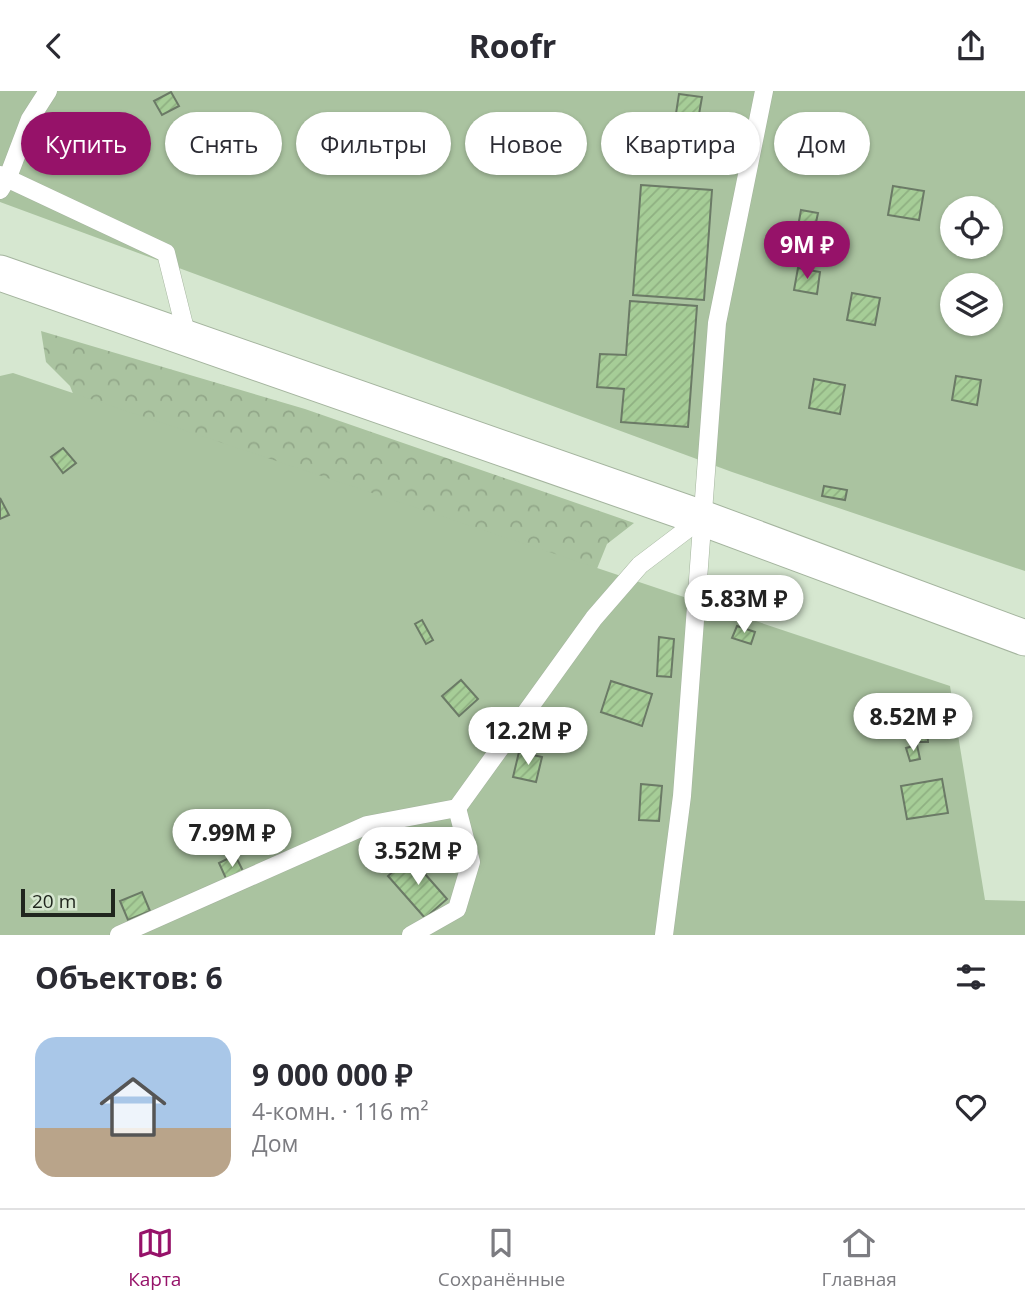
<!DOCTYPE html>
<html lang="ru">
<head>
<meta charset="utf-8">
<style>
  body { margin:0; font-family:"Open Sans",sans-serif; background:#f2f2f3; color:#2b2b33; height:100vh; display:flex; flex-direction:column; font-size:26px; white-space:nowrap }
  * { box-sizing:border-box; margin:0 }
  p { font-size:23px; color:#7c7c81 }
  .icon { flex:none; width:38px; height:38px; fill:none; stroke:currentColor; stroke-width:2; stroke-linecap:round; stroke-linejoin:round }
  .map { position:relative; height:844px; overflow:hidden }
  .panel { display:flex; flex-direction:column; background:#fff; flex:1 }
  .panel>* { flex:none }
  .banner { position:absolute; left:21px; top:21px; width:984px; height:63px; display:flex; gap:14px }
  .tools { position:absolute; left:940px; top:105px; display:grid; gap:14px }
  .tools a { display:grid; place-items:center; width:63px; height:63px; border-radius:50%; background:#fff; box-shadow:0 2px 5px #0004; font-size:35px }
  .scale { position:absolute; left:21px; bottom:18px; width:94px; box-sizing:border-box; padding-left:7px; border:4px solid #20261e; border-top:0; font-size:19px; line-height:24px; white-space:nowrap; color:#20261e; -webkit-text-stroke:5px #d6e7d0; paint-order:stroke }
  .price { position:absolute; translate:-50% -60px; padding:0 16px; border-radius:24px; background:#fff; color:#222; font-size:23px; line-height:46px; filter:drop-shadow(0 2px 4px #0008) }
  .price::after { content:''; position:absolute; left:50%; top:42px; width:21px; height:16px; margin-left:-10px; background:inherit; clip-path:polygon(0 0,100% 0,50% 100%) }
  .price.selected { background:#961269; color:#fff }
  ul { padding:0; list-style:none }
  li { display:flex; align-items:center; gap:21px; height:175px; padding:0 35px }
  li span { display:grid; place-items:center; flex:none; width:196px; height:140px; border-radius:21px; color:#555 }
  li>.icon { margin-inline-start:auto }
  span .icon { width:84px; height:84px; fill:#fffc; stroke-width:1 }
  li b { font-size:30px }
  h2 { display:flex; justify-content:space-between; align-items:center; height:84px; padding:0 35px; font-size:30px }
  .chip { padding:0 24px; border-radius:32px; background:#fff; box-shadow:0 2px 5px #0004; font-size:24px; line-height:63px }
  .chip.selected { background:#961269; color:#fff }
  header { display:flex; justify-content:space-between; align-items:center; height:91px; padding:0 35px; background:#fff; font-size:32px; font-weight:700 }
  .dock { display:flex; justify-content:space-around; align-items:center; height:98px; border-top:2px solid #e1e1e2; background:#fff; font-size:19px; color:#7c7c81 }
  .dock a { display:grid; justify-items:center; gap:4px }
  .dock .selected { color:#961269 }
  .map>svg:first-child { display:block }
</style>
</head>
<body>
<header><svg class="icon" aria-label="back" viewBox="0 0 24 24"><path d="M15 5l-7 7 7 7"/></svg>Roofr<svg class="icon" aria-label="share" viewBox="0 0 24 24"><path d="M12 15V3M7 8l5-5 5 5M5 13v7h14v-7"/></svg></header>
<div class="map">
<svg width="1025" height="844" viewBox="0 0 1025 844">
  <defs>
    <pattern id="forest-crowns" width="20" height="18" patternUnits="userSpaceOnUse" patternTransform="scale(1.75)"><rect width="20" height="18" fill="#aac3a0"/><path d="M2 6a3 3 0 1 1 6 0M12 15a3 3 0 1 1 6 0" fill="none" stroke="#92a789"/></pattern>
    <pattern id="building-hatch" width="6" height="6" patternUnits="userSpaceOnUse" patternTransform="scale(1.75)"><rect width="6" height="6" fill="#a6cd97"/><path d="M-1 1l2-2M0 6l6-6M5 7l2-2" fill="none" stroke="#8fb082"/></pattern>
  </defs>
  <rect width="100%" height="100%" fill="#d6e7d0"/>
  <path fill="url(#forest-crowns)" d="M41 240 305 318 634 432 607 453 590 495 83 328 70 295 46 271Z"/>
  <g fill="#aac3a0" fill-rule="evenodd">
    <path d="M0 0H1025V480L732 381 0 111ZM952 117H990V156H952ZM952 194H990V233H952Z"/>
    <path d="M13 282 950 595 985 809 1025 810V844H0V285Z"/>
  </g>
  <g fill="url(#building-hatch)" stroke="#6b7a66" stroke-width="2">
    <path d="M171 1 179 15 162 24 154 10Z"/>
    <path d="M679 3 702 6 693 58 671 55Z"/>
    <path d="M641 94 712 99 704 209 633 204Z"/>
    <path d="M893 95 924 100 919 129 888 124Z"/>
    <path d="M801 119 818 122 811 155 795 152Z"/>
    <path d="M798 177 820 181 817 203 794 199Z"/>
    <path d="M852 202 880 207 875 234 847 229Z"/>
    <path d="M630 210 697 215 688 336 621 331 624 298 597 296 600 263 626 264Z"/>
    <path d="M956 285 981 289 977 314 952 309Z"/>
    <path d="M814 288 845 294 840 323 809 317Z"/>
    <path d="M63 357 76 372 63 382 51 366Z"/>
    <path d="M824 395 847 399 845 409 822 405Z"/>
    <path d="M0 407 9 424 0 428Z"/>
    <path d="M422 529 433 549 426 553 415 533Z"/>
    <path d="M737 535 755 541 751 553 732 547Z"/>
    <path d="M659 546 674 548 671 586 657 585Z"/>
    <path d="M461 589 478 608 459 625 442 605Z"/>
    <path d="M611 590 652 603 642 635 601 621Z"/>
    <path d="M927 633 928 651H914L913 634Z"/>
    <path d="M917 654 920 668 910 670 906 657Z"/>
    <path d="M519 661 542 666 536 691 513 686Z"/>
    <path d="M942 688 948 722 907 728 901 695Z"/>
    <path d="M641 693 662 695 659 730 639 729Z"/>
    <path d="M235 764 245 784 228 792 219 772Z"/>
    <path d="M410 766 447 808 425 827 388 785Z"/>
    <path d="M142 801 150 820 128 829 120 810Z"/>
  </g>
  <g fill="none" stroke-linecap="round" stroke-linejoin="round">
    <g stroke="#a4b49e" stroke-width="19">
      <g id="lane">
        <path d="M0 84 166 162 187 246"/>
        <path d="M0 99 8 86 30 28 48 0"/>
        <path d="M119 844 367 734 457 717 594 527 640 474 702 427"/>
        <path d="M411 844 457 818 471 771 457 717"/>
        <path d="M664 844 682 705 717 232 764 0"/>
      </g>
    </g>
    <g stroke="#a4b49e" stroke-width="37">
      <path id="street" d="M0 182 702 427 1025 547"/>
    </g>
    <use href="#lane" stroke="#fff" stroke-width="18"/>
    <use href="#street" stroke="#fff" stroke-width="35"/>
  </g>
</svg>
<div class="tools">
<a><svg class="icon" aria-label="locate" viewBox="0 0 24 24"><circle cx="12" cy="12" r="6"/><path d="M12 2v4M12 18v4M2 12h4M18 12h4"/></svg></a>
<a><svg class="icon" aria-label="layers" viewBox="0 0 24 24"><path d="M12 4l9 5-9 5-9-5zM3 14l9 5 9-5"/></svg></a>
</div>
<div class="scale">20 m</div>
<b class="price selected" style="left:807px;top:190px">9M ₽</b>
<b class="price" style="left:744px;top:544px">5.83M ₽</b>
<b class="price" style="left:913px;top:662px">8.52M ₽</b>
<b class="price" style="left:528px;top:676px">12.2M ₽</b>
<b class="price" style="left:232px;top:778px">7.99M ₽</b>
<b class="price" style="left:418px;top:796px">3.52M ₽</b>
<div class="banner">
<a class="chip selected">Купить</a>
<a class="chip">Снять</a>
<a class="chip">Фильтры</a>
<a class="chip">Новое</a>
<a class="chip">Квартира</a>
<a class="chip">Дом</a>
</div>
</div>
<section class="panel">
<h2>Объектов: 6<svg class="icon" aria-label="filters" viewBox="0 0 24 24"><path d="M4 7h16M4 17h16"/><circle cx="9" cy="7" r="2"/><circle cx="15" cy="17" r="2"/></svg></h2>
<ul>
<li><span style="background:linear-gradient(#a9c7e8 65%,#b9a48a 0)"><svg class="icon" aria-label="home" viewBox="0 0 24 24"><path d="M3 11l9-7 9 7M6 9v11h12V9"/></svg></span><div><b>9 000 000 ₽</b><p>4-комн. · 116 m²</p><p>Дом</p></div><svg class="icon" aria-label="heart" viewBox="0 0 24 24"><path d="M12 20l-8-8c-3-5 5-10 8-4 3-6 11-1 8 4z"/></svg></li>
</ul>
</section>
<nav class="dock">
<a class="selected"><svg class="icon" aria-label="map" viewBox="0 0 24 24"><path d="M3 6l6-2 6 2 6-2v14l-6 2-6-2-6 2zM9 4v14M15 6v14"/></svg>Карта</a>
<a><svg class="icon" aria-label="saved" viewBox="0 0 24 24"><path d="M7 4h10v16l-5-4-5 4z"/></svg>Сохранённые</a>
<a><svg class="icon" aria-label="home" viewBox="0 0 24 24"><path d="M3 11l9-7 9 7M6 9v11h12V9"/></svg>Главная</a>
</nav>
</body>
</html>
